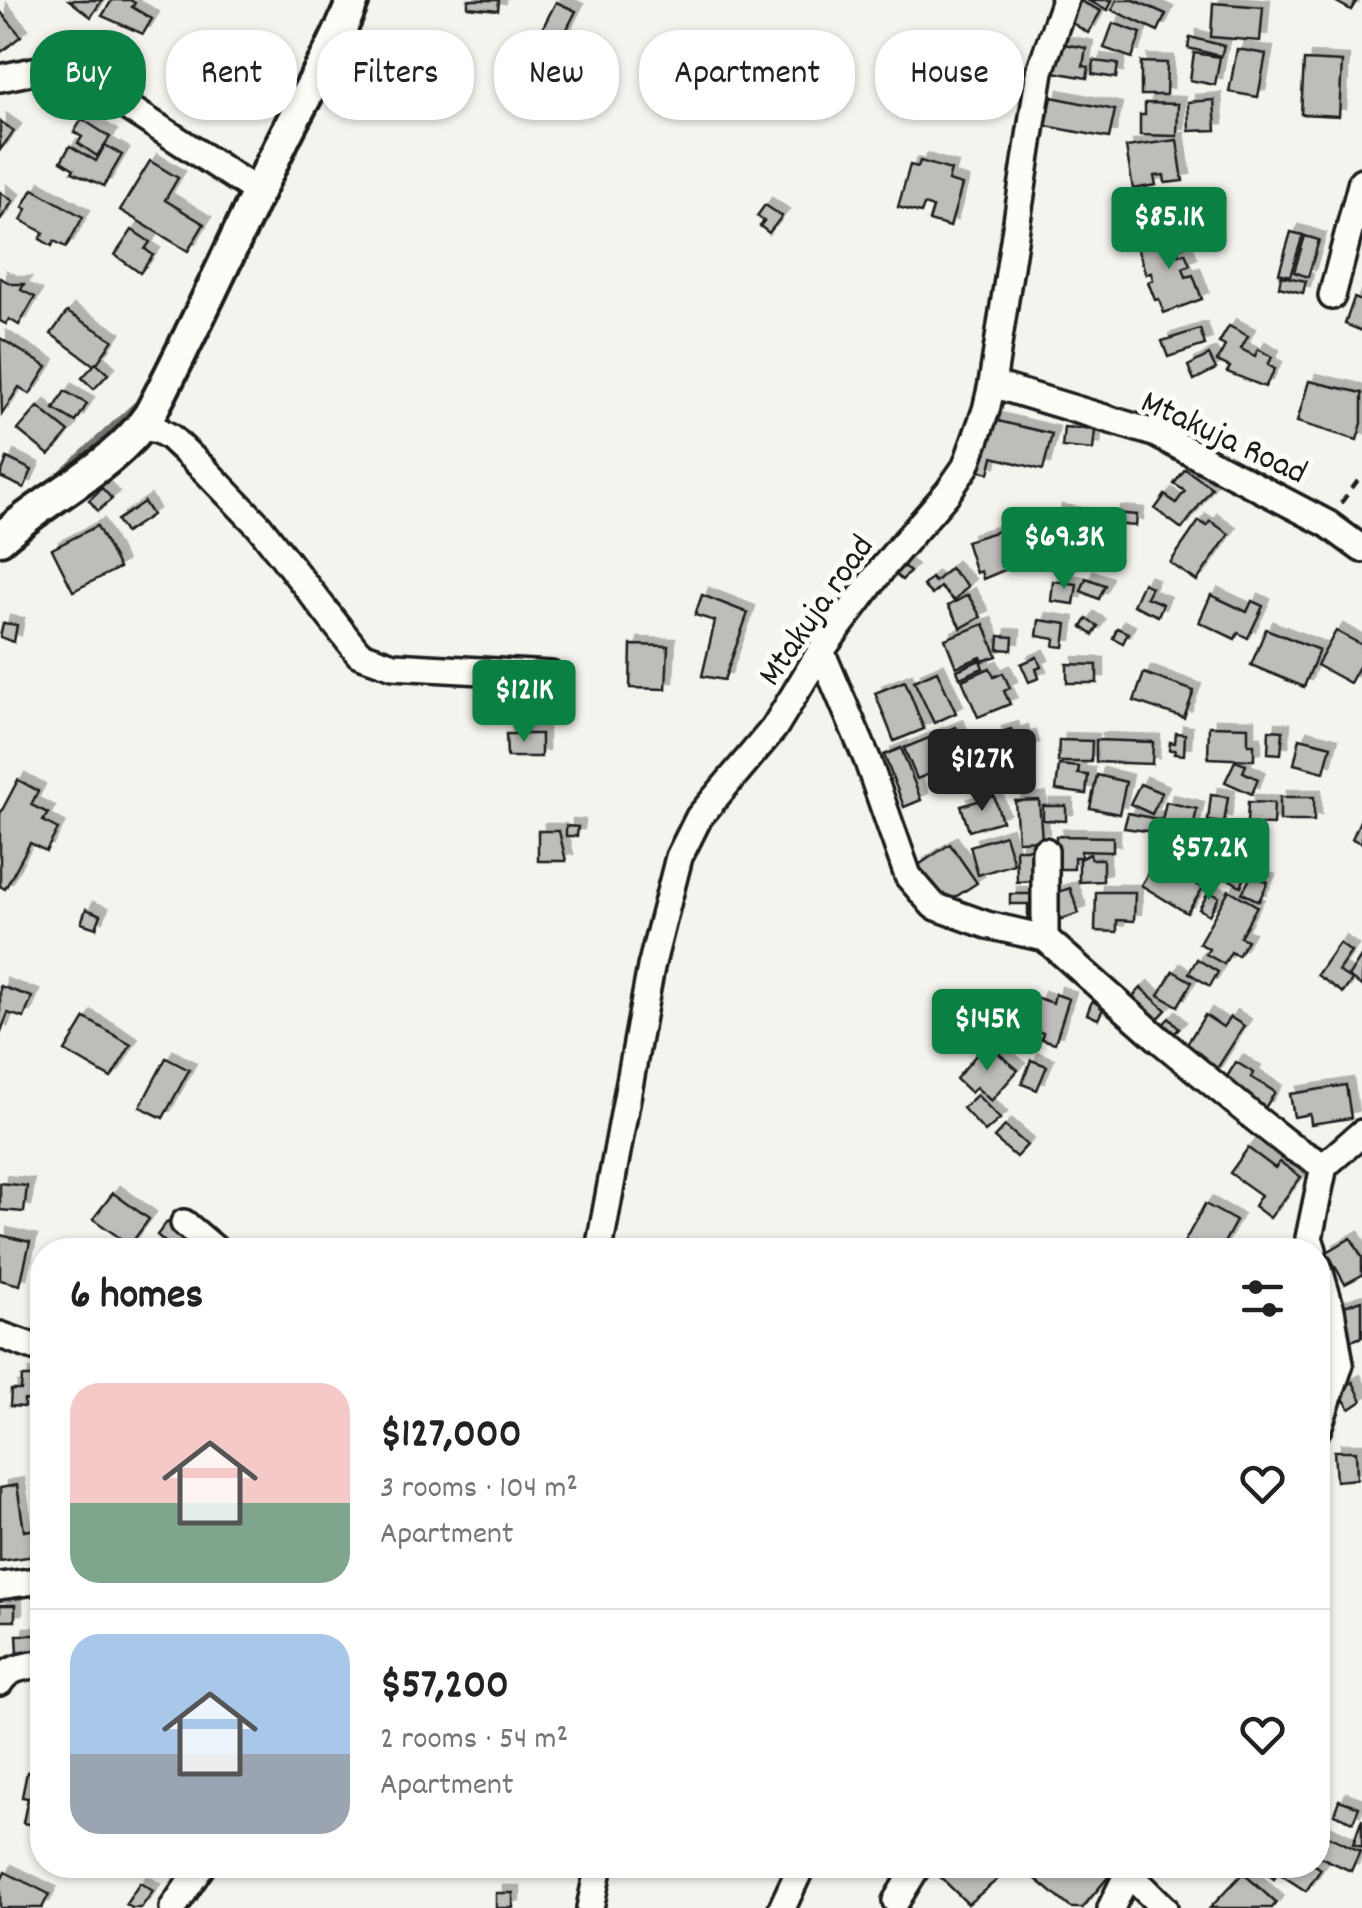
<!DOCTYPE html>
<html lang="en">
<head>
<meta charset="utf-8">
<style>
  body { margin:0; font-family:Dekko,sans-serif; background:#f6f6f6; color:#222; height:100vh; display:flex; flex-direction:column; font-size:38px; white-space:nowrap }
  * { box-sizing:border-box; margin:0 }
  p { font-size:32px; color:#767676 }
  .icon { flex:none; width:55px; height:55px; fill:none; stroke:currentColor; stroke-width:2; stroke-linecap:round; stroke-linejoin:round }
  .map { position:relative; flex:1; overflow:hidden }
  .drawer { position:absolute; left:30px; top:1238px; width:1300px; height:640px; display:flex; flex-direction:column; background:#fff; border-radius:40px; box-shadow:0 2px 8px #0004 }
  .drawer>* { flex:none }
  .top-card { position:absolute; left:30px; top:30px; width:1302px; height:90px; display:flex; gap:20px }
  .price { position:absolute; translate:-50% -85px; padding:0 22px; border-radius:10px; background:#0b8043; color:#fff; font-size:32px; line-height:65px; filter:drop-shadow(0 2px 5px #0008) }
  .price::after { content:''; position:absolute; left:50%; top:60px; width:30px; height:22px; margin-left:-15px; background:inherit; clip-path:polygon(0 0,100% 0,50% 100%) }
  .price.active { background:#222; color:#fff }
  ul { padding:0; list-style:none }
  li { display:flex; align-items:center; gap:30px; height:250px; padding:0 40px }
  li+li { border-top:2px solid #e0e0e0 }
  li span { display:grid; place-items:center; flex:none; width:280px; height:200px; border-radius:30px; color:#555 }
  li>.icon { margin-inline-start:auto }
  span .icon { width:120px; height:120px; fill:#fffc; stroke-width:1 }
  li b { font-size:42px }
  h2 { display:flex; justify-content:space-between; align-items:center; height:120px; padding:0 40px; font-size:42px }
  .chip { padding:0 35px; border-radius:40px; background:#fff; box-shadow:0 2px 8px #0004; font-size:35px; line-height:90px }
  .chip.active { background:#0b8043; color:#fff }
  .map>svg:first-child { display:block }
</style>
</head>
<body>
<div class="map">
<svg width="1362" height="1908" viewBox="0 0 1362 1908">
  <defs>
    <filter id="shadow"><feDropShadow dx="7" dy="-7" stdDeviation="0" flood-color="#0004"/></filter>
  </defs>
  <rect width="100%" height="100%" fill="#f4f3ee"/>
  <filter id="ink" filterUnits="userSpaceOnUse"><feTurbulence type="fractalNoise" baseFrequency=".01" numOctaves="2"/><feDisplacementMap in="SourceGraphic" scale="20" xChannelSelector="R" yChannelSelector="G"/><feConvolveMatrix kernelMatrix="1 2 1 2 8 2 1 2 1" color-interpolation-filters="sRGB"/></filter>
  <g filter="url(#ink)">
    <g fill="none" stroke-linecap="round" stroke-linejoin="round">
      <path stroke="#72716f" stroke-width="6" d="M53 481 143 398"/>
    </g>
    <g fill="#bebdba" stroke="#1c1c1c" stroke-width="2.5" filter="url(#shadow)">
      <path d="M69 0H102L91 17Z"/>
      <path d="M112 0H130L135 3 132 7 152 19 143 34 102 16Z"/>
      <path d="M468 0H499L498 10 468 7Z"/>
      <path d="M1078 0 1101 11 1088 33 1066 19Z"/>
      <path d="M1087 0H1112L1108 10Z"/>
      <path d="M1117 0H1134L1166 14 1158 31 1112 10Z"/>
      <path d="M1333 0H1357L1351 10Z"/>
      <path d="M556 2 576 11 558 47 538 37Z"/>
      <path d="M1213 3 1263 7 1260 41 1211 37Z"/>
      <path d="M0 11 21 36 0 53Z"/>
      <path d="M1113 23 1141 33 1132 58 1104 48Z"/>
      <path d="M1190 37 1224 46 1221 56 1188 48Z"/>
      <path d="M1053 42 1086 48 1083 66 1089 67 1087 78 1048 71Z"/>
      <path d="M945 49 967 52 965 62 987 66 981 103 970 102 964 110 957 109 959 104 952 103 951 111 942 110 943 102 922 99 924 85 914 84 918 58 934 60 935 55 944 56Z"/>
      <path d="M1237 49 1266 54 1258 97 1229 92Z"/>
      <path d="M1194 53 1220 57 1215 85 1190 80Z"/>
      <path d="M901 56 914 62 908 76 895 71Z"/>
      <path d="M1304 60 1342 62 1339 116 1301 114Z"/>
      <path d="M1094 61 1118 64 1116 78 1092 74Z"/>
      <path d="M1141 62 1167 63 1166 95H1141Z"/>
      <path d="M890 77 920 89 913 104 883 92Z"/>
      <path d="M1052 97 1115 110 1109 138 1046 126Z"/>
      <path d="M1214 100 1216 130 1189 131 1188 102Z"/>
      <path d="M1145 103 1178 104 1177 136 1140 135V115H1145Z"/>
      <path d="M82 119 110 137 97 156 78 143 82 137 74 132Z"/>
      <path d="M0 121 14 131 0 150Z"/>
      <path d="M1177 140 1183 181 1165 183 1164 175 1154 176 1156 185 1133 189 1126 147Z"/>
      <path d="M105 145 122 155 104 186 72 172 74 169 61 161 70 146 96 161Z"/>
      <path d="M150 161 178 178 165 200 204 224 188 251 120 210Z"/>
      <path d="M920 161 951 170 948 181 962 185 950 227 929 221 933 208 924 205 921 213 898 207 910 165 918 167Z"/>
      <path d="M33 189 83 217 66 247 54 241 52 246 40 239 44 233 21 220 27 209 23 207Z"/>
      <path d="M0 192 13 201 0 220Z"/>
      <path d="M765 205 782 216 769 233 760 226 764 221 757 216Z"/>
      <path d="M132 230 150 242 145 249 153 255 140 273 115 255Z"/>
      <path d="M1183 232 1188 245 1177 248 1179 255 1185 253 1190 265 1183 268 1186 277 1193 275 1202 299 1164 313 1159 299 1155 300 1148 282 1153 280 1151 272 1146 274 1136 245 1169 233 1170 237Z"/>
      <path d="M1291 232 1303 235 1290 276 1279 273Z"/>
      <path d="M1305 236 1319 240 1308 277 1294 272Z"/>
      <path d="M1281 276 1306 281 1303 293 1279 287Z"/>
      <path d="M0 278 12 284H24L21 290 35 297 19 325 9 319 6 324 0 321Z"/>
      <path d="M1354 298 1362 301V331L1345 324Z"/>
      <path d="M67 312 113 340 95 366 51 334Z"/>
      <path d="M1229 326 1248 336 1241 349 1255 356 1258 349 1272 357 1268 365 1275 369 1265 387 1227 372 1230 367 1217 361 1225 346 1219 343Z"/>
      <path d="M1200 329 1205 345 1168 357 1162 341Z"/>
      <path d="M0 338 47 367 30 394 19 387 2 414Z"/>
      <path d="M1209 355 1216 369 1194 380 1188 366Z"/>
      <path d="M96 363 108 374 94 389 82 378Z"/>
      <path d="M1309 381 1362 393V423L1357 440 1297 422Z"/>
      <path d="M65 391 87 404 76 422 54 409Z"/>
      <path d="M38 407 69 432 49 455 18 430Z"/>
      <path d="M990 419 1052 434 1043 470 993 457 989 473 977 470Z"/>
      <path d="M1064 427 1095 430 1093 450 1062 447Z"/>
      <path d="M7 458 32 470 24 488 0 477Z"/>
      <path d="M1185 469 1212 488 1182 529 1155 509 1165 495 1176 503 1185 491 1174 484Z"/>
      <path d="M102 488 112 499 98 511 89 500Z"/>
      <path d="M144 502 152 515 125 533 117 520Z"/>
      <path d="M1055 512 1110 520 1105 552 1050 543Z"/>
      <path d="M1113 513 1137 515 1136 526 1112 524Z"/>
      <path d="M1199 521 1207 526 1210 521 1229 534 1197 581 1170 563Z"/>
      <path d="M1024 523 1033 548 1026 550 1029 560 983 579 981 571 976 573 966 541Z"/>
      <path d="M97 526 119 568 73 591 52 549Z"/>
      <path d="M900 563 910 572 902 580 892 572Z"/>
      <path d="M950 568 968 586 954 601 940 587 932 595 923 586 931 578 935 582Z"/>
      <path d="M1086 578 1105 585 1099 599 1081 591Z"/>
      <path d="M1053 581 1077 584 1074 604 1051 601Z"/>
      <path d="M1143 583 1151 587 1146 597 1163 604 1158 616 1133 605Z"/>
      <path d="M702 595 748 613 724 680 702 676 715 621 695 615Z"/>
      <path d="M968 595 981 617 961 628 948 606Z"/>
      <path d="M1211 595 1247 612 1252 601 1263 606 1248 638 1238 633 1235 639 1199 622Z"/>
      <path d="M1087 619 1098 626 1093 635 1082 627Z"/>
      <path d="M1039 620 1067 624 1064 647 1054 646 1055 639 1037 636Z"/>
      <path d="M3 623 17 625 14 642 0 637Z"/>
      <path d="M984 624 997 656 983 661 981 657 956 667 945 639Z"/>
      <path d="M1117 628 1128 633 1123 643 1113 638Z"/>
      <path d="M1266 629 1319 650 1304 687 1251 665Z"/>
      <path d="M1336 631 1362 645V661L1350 683 1317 665Z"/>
      <path d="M999 636 1013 637 1012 650 998 649Z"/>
      <path d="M631 645 668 646 666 689 630 688Z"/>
      <path d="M1037 657 1041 667 1036 669 1039 678 1029 682 1021 664Z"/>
      <path d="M980 660 983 668 960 678 957 670Z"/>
      <path d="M1067 664 1097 665V683H1067Z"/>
      <path d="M990 668 994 677 1003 673 1010 688 1004 691 1010 704 978 717 962 680Z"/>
      <path d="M937 671 956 713 934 723 914 681Z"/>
      <path d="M1144 673 1194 691 1184 718 1134 701Z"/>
      <path d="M905 681 924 729 894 741 875 693Z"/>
      <path d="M1209 726 1248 727V744H1254V760L1208 758Z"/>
      <path d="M956 727 969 758 917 779 904 748Z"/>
      <path d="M1011 729 1013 735 1021 732 1023 739 1028 737 1032 749 1004 759 995 734Z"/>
      <path d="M1269 730 1283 731 1281 754 1268 753Z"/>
      <path d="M1176 733 1185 734 1184 755 1174 754 1175 750H1169L1170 742 1175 743Z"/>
      <path d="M506 734H541V757H507Z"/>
      <path d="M1300 738 1331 746 1324 772 1294 764Z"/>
      <path d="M1059 740 1092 741 1091 762H1058Z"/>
      <path d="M1096 740 1153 742 1152 764 1096 762Z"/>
      <path d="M901 748 921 800 904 807 884 755Z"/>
      <path d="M1235 761 1246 765 1243 772 1258 779 1252 794 1225 782Z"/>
      <path d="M1059 765 1079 767 1078 774 1088 775 1086 794 1056 790Z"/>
      <path d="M1097 775 1126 782 1119 814 1090 808Z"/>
      <path d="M18 780 38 791 31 805 48 813 43 821 58 829 46 851 30 843 5 889 0 886V814Z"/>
      <path d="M1140 784 1162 793 1152 814 1130 804Z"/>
      <path d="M1211 795 1228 797 1224 823 1208 821Z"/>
      <path d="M994 796 1002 821 969 831 961 806Z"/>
      <rect x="1280" y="797" width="34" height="24"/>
      <path d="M1039 800 1042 840 1018 841 1015 801Z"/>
      <path d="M1166 802 1197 809 1191 837 1124 828 1128 813 1162 820Z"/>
      <path d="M1248 802 1274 803 1273 825 1247 824Z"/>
      <path d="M1043 806H1066V821L1043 820Z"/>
      <path d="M1362 816V843L1352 839Z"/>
      <path d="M566 826 578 827 577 836H566Z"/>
      <path d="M538 831H559L566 861H538Z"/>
      <path d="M1005 835 1014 864 978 875 970 846Z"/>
      <path d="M1056 836 1113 837V852L1081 851V857H1074V869H1055Z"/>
      <path d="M950 844 977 883 943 905 917 866Z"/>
      <path d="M1016 849H1033V881L1017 882Z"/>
      <path d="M1090 854 1091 859H1103V881L1079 882V859Z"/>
      <path d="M1224 859 1248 872 1241 886 1216 872Z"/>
      <path d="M1156 860 1203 888 1187 913 1141 885Z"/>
      <path d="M1252 875 1268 882 1259 901 1242 893Z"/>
      <path d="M1070 888 1079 913 1059 920 1050 895Z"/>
      <path d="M1229 890 1257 906 1240 937 1247 940 1238 956 1231 952 1224 964 1206 954 1209 949 1199 943Z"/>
      <path d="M1096 892H1135L1134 921 1117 920V932L1095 931Z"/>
      <path d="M1209 892 1219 897 1209 915 1199 909Z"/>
      <path d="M1010 894H1040L1039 921H1028V904H1010Z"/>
      <path d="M86 909 101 915 96 928 81 923Z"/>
      <path d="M1339 943 1351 952 1338 971 1352 980 1343 993 1317 975Z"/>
      <path d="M1362 955V986L1348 977Z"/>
      <path d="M1197 959 1218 972 1210 986 1189 973Z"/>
      <path d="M1173 971 1192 982 1178 1006 1159 995Z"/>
      <path d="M0 986 32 997 24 1018 8 1013 0 1034Z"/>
      <path d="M1141 988 1166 1010 1154 1023 1130 1000Z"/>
      <path d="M1055 994 1069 999 1055 1043 1041 1039 1043 1033 1028 1028 1038 998 1053 1003Z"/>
      <path d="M1092 1001 1104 1007 1098 1019 1087 1014Z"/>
      <path d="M1205 1015 1223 1027 1230 1017 1244 1026 1213 1075 1190 1060 1197 1051 1187 1044Z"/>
      <path d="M85 1018 131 1045 111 1078 65 1051Z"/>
      <path d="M1169 1018 1179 1029 1169 1039 1159 1029Z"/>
      <path d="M982 1048 992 1057 997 1052 1018 1070 991 1101 976 1087 971 1093 956 1079Z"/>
      <path d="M166 1058 189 1070 163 1118 140 1107Z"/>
      <path d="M1031 1060 1047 1066 1037 1090 1022 1084Z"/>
      <path d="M1236 1062 1254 1073 1251 1077 1275 1092 1265 1108 1223 1083Z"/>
      <path d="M1346 1085 1351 1118 1311 1124 1310 1114 1294 1117 1290 1094Z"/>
      <path d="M977 1095 1000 1119 985 1132 963 1108Z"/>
      <path d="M1005 1126 1027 1145 1016 1157 994 1138Z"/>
      <path d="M1248 1148 1275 1168 1280 1162 1301 1177 1270 1218 1254 1206 1261 1195 1230 1173Z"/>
      <path d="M0 1183 27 1186 24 1212 0 1210Z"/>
      <path d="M113 1193 149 1219 130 1245 93 1219Z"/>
      <path d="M1205 1204 1236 1221 1220 1250H1180Z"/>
      <path d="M167 1222 188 1240 180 1250H174L157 1235Z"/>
      <path d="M0 1235 30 1242 20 1285 0 1280Z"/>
      <path d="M1351 1238 1362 1257V1275L1345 1284 1327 1252Z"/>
      <path d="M1362 1300V1337L1351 1341 1338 1308Z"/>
      <path d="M22 1377H37L35 1401 24 1400V1407L10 1406 11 1390H21Z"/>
      <path d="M1353 1382 1362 1401 1350 1409 1338 1391Z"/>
      <path d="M1334 1451H1356L1357 1479 1336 1481Z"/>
      <path d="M17 1485 24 1531 42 1528V1555L0 1561V1488Z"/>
      <path d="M37 1493H42V1512H34Z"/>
      <rect x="0" y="1605" width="15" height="16"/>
      <path d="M17 1635H42V1653L18 1654Z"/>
      <path d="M27 1772 42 1775V1827L23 1823 28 1798 22 1797Z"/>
      <path d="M1339 1800 1359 1807 1353 1822 1334 1814Z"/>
      <path d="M1362 1819V1847L1353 1844Z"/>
      <path d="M1318 1831 1360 1851 1351 1871 1318 1856Z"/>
      <path d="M934 1865H982L997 1880 968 1904 931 1868Z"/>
      <path d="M1047 1865H1097L1109 1876 1082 1908H1071L1036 1879Z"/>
      <path d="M1273 1865H1315L1321 1869 1306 1891 1278 1873 1274 1879 1267 1874Z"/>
      <path d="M5 1872 49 1894 42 1908H0V1883Z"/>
      <path d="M1243 1873 1276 1903 1272 1908H1210Z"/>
      <path d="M140 1883 153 1891 141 1908H132L126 1904Z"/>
      <rect x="496" y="1893" width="17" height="15"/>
    </g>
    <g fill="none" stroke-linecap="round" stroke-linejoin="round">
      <g stroke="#1c1c1c" stroke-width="32">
        <g id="minor">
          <path d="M0 78 48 68 84 79 258 192"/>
          <path d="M1332 296 1362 181"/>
          <path d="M992 384 1154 433 1328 524 1362 549"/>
          <path d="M141 427 158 430 170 437 206 471 259 526 359 654 393 666 551 675"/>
          <path d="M821 651 867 759 908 876 934 906 987 925 1045 938 1160 1040 1256 1119 1290 1146 1324 1166"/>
          <path d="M1045 851V938"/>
          <path d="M184 1223 216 1250"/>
          <path d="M599 1250 651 967 679 857 699 817 774 728 821 651 884 566 948 492 966 466 986 410 992 384 1040 71 1065 0"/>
          <path d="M1313 1250 1309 1238 1324 1166 1362 1133"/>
          <path d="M1318 1266 1331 1310 1340 1364 1318 1428"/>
          <path d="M0 1335 42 1350"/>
          <path d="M0 1586 42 1580"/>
          <path d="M0 1682C9 1667 27 1666 42 1664"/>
          <path d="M1120 1865 1164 1908"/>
          <path d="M896 1901 918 1865"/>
          <path d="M173 1908 202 1865"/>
          <path d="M590 1908 599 1865"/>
          <path d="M782 1908 802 1865"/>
          <path d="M1111 1908 1132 1865"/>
        </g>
      </g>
      <g stroke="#1c1c1c" stroke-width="38">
        <path id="tertiary" d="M0 539C47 496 114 468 150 414 198 323 239 230 284 138 307 91 335 49 353 0"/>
      </g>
      <path stroke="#1c1c1c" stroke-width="4" stroke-dasharray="10 8" stroke-linecap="butt" d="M1341 503 1362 475"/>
      <use href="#minor" stroke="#fdfcf7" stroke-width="25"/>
      <use href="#tertiary" stroke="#fdfcf7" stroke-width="30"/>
    </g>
  </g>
  <g text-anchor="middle" stroke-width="10" stroke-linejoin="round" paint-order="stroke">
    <g font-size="35" fill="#1c1c1c" stroke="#fdfcf7">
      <text transform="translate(1225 435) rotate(25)" y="12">Mtakuja Road</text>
      <text transform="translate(814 609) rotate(-55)" y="12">Mtakuja road</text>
    </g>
  </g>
</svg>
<b class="price" style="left:1169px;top:272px">$85.1K</b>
<b class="price" style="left:1064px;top:592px">$69.3K</b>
<b class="price" style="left:524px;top:745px">$121K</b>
<b class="price active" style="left:982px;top:814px">$127K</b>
<b class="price" style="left:1209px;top:903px">$57.2K</b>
<b class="price" style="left:987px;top:1074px">$145K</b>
<div class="top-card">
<a class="chip active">Buy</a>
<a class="chip">Rent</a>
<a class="chip">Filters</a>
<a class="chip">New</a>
<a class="chip">Apartment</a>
<a class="chip">House</a>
</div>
<section class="drawer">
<h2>6 homes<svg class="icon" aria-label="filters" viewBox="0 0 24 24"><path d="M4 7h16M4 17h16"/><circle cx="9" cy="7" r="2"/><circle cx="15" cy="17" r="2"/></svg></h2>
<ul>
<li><span style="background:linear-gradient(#f6c9c9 60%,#7fa58c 0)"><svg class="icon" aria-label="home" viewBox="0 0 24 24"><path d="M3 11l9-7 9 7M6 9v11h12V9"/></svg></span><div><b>$127,000</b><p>3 rooms · 104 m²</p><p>Apartment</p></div><svg class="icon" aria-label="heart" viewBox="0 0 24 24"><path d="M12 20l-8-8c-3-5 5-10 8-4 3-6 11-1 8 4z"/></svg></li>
<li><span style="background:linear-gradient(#a9c7e8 60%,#9aa5b1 0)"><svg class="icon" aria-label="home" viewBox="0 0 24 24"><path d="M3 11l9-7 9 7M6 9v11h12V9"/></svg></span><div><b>$57,200</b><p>2 rooms · 54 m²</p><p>Apartment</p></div><svg class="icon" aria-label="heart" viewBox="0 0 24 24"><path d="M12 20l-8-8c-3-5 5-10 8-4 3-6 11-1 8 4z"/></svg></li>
</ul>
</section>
</div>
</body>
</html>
